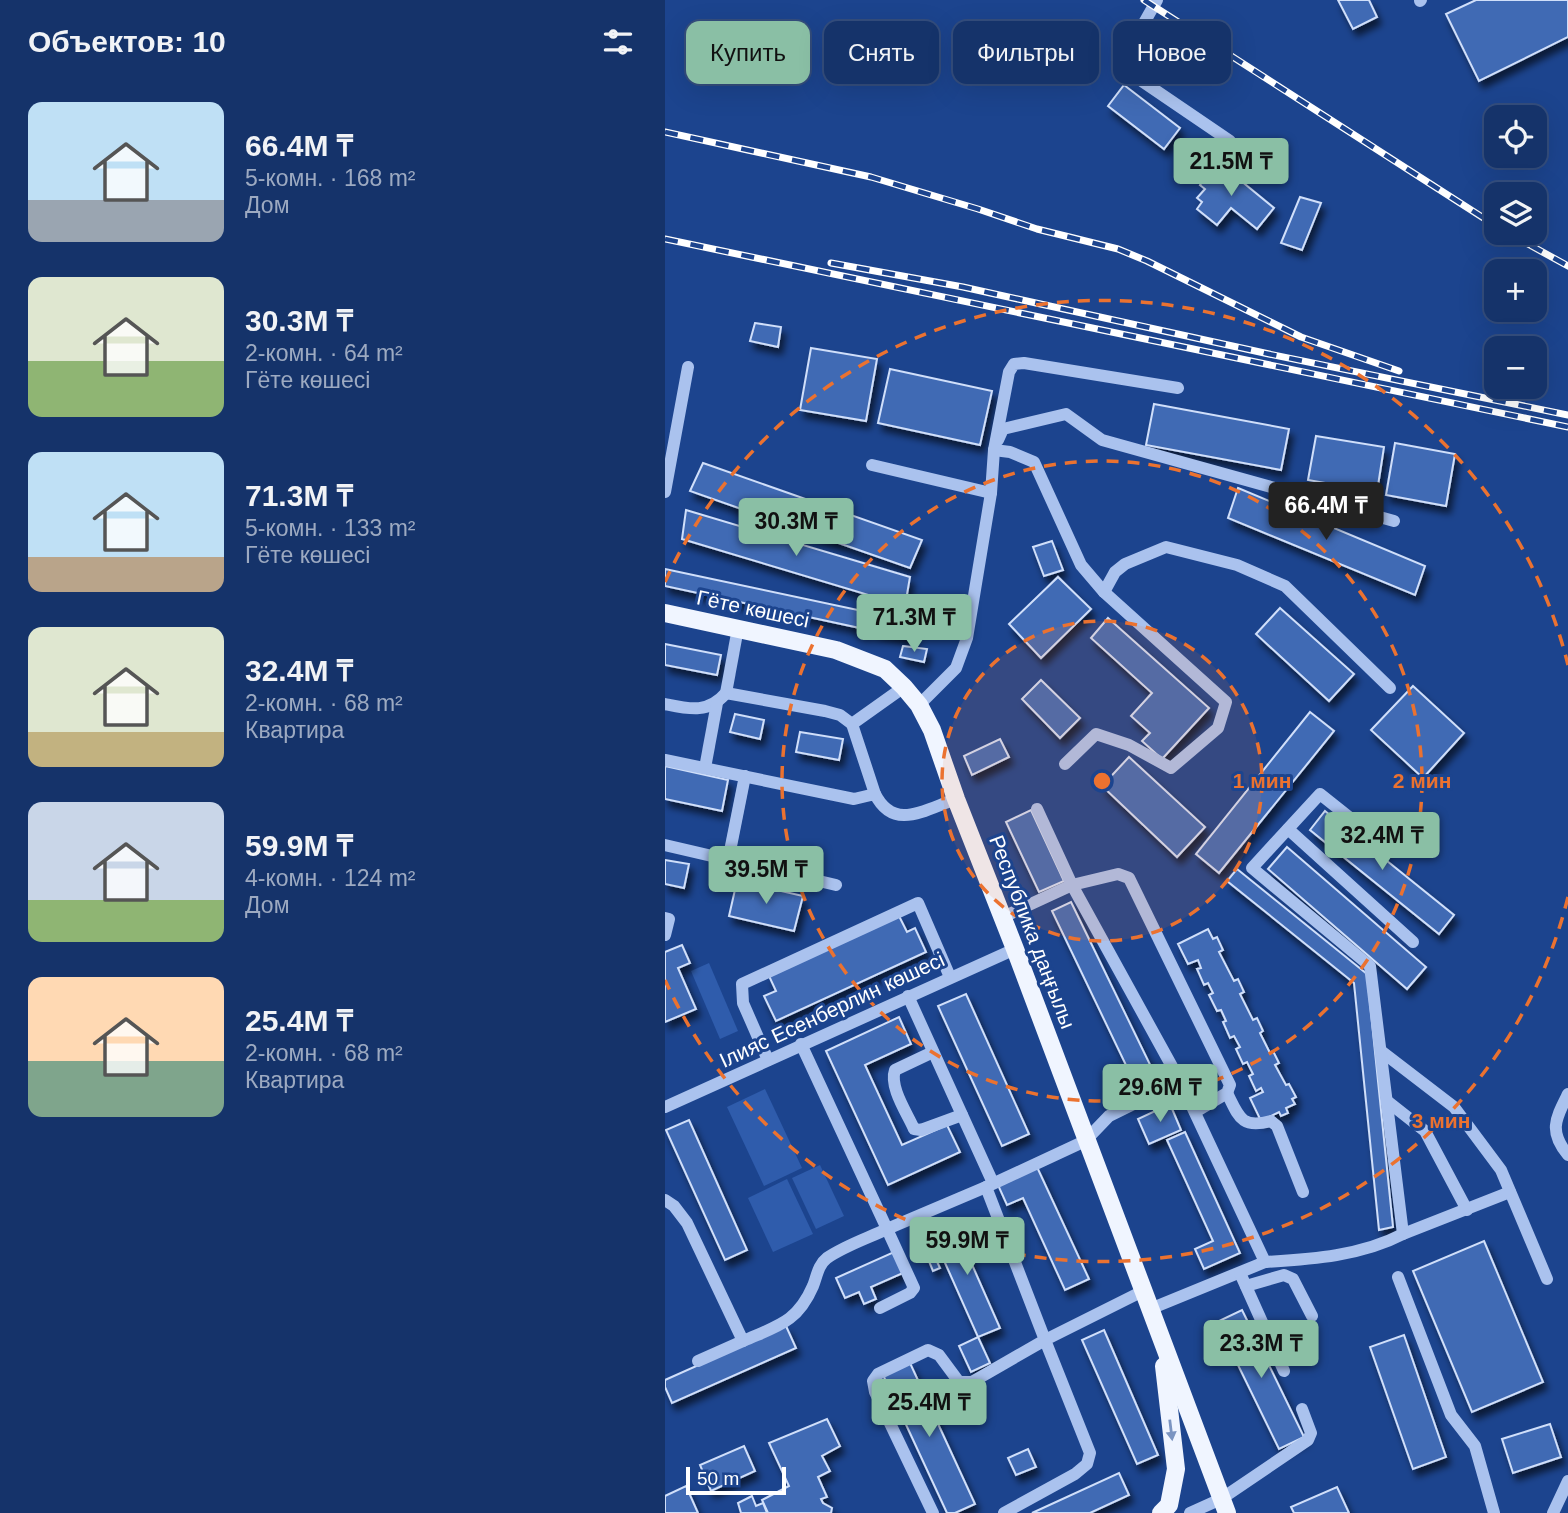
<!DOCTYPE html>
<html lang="ru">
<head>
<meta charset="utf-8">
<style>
  body { margin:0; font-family:Helvetica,sans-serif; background:#1e3b70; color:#f1f3f6; height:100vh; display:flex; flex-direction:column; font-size:26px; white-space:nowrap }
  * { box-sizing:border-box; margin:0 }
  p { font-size:23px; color:#9daac1 }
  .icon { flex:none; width:38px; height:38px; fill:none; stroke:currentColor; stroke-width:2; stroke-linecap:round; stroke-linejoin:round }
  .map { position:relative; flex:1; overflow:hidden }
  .side { display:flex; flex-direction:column; background:#15336a; width:665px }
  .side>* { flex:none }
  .banner { position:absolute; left:21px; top:21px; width:665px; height:63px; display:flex; gap:14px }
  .buttons { position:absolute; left:819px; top:105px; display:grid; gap:14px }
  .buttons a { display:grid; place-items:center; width:63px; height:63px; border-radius:14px; background:#15336a; box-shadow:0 7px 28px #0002,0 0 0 2px #344e7e; font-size:35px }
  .scale { position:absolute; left:21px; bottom:18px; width:100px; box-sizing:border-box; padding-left:7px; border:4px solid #fff; border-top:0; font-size:19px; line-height:24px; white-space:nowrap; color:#fff; -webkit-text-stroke:5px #1c448e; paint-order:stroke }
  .price { position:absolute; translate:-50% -60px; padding:0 16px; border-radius:7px; background:#8abfa5; color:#111; font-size:23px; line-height:46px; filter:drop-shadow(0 2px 4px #0008) }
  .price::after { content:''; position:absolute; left:50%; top:42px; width:21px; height:16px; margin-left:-10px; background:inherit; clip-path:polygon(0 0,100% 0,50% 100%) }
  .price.current { background:#222; color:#fff }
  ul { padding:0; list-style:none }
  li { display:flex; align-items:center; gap:21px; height:175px; padding:0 28px }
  li span { display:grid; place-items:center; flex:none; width:196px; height:140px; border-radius:14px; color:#555 }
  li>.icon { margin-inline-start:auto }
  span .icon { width:84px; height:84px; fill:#fffc; stroke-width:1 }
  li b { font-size:30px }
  h2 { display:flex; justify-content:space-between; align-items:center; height:84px; padding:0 28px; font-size:30px }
  .tag { padding:0 24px; border-radius:14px; background:#15336a; box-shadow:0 7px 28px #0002,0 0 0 2px #344e7e; font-size:24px; line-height:63px }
  .tag.current { background:#8abfa5; color:#111 }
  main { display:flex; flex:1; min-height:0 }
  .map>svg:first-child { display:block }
</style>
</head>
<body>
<main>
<section class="side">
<h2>Объектов: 10<svg class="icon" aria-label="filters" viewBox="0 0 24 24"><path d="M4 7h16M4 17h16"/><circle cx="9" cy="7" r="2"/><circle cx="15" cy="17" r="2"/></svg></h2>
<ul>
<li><span style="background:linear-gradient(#bfe0f5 70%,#9aa5b1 0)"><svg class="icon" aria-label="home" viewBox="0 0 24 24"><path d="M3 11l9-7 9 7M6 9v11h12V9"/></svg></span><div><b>66.4M ₸</b><p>5-комн. · 168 m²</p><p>Дом</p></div></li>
<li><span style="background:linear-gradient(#dfe7d0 60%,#8fb573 0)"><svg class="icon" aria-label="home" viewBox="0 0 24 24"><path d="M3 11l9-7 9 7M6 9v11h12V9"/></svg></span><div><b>30.3M ₸</b><p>2-комн. · 64 m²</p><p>Гёте көшесі</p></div></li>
<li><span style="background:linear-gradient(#bfe0f5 75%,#b9a48a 0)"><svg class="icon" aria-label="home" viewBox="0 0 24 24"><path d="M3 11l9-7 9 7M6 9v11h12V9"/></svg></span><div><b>71.3M ₸</b><p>5-комн. · 133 m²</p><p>Гёте көшесі</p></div></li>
<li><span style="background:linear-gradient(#dfe7d0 75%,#c2b280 0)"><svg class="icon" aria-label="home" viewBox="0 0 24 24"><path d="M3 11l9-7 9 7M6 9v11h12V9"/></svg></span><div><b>32.4M ₸</b><p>2-комн. · 68 m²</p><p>Квартира</p></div></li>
<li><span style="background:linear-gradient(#c9d6e8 70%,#8fb573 0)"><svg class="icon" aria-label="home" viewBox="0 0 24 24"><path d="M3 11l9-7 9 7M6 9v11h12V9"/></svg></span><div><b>59.9M ₸</b><p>4-комн. · 124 m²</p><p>Дом</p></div></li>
<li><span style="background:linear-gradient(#ffd9b3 60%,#7fa58c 0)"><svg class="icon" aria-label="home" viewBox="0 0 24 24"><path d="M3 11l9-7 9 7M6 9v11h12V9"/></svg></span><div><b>25.4M ₸</b><p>2-комн. · 68 m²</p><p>Квартира</p></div></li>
</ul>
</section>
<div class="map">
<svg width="903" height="1513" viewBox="0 0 903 1513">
  <defs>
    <filter id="shadow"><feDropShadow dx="4" dy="7" stdDeviation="3.5" flood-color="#0009"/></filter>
  </defs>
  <rect width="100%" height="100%" fill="#1c448e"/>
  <g fill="#2f5cac">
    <path d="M44 963 73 1031 55 1039 26 971Z"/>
    <path d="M100 1089 137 1168 99 1186 62 1107Z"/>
    <path d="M155 1165 179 1216 151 1229 127 1178Z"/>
    <path d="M122 1179 148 1234 108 1252 83 1198Z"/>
  </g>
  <g fill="#406ab4" stroke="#d0dffa" stroke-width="2" filter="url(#shadow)">
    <path d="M673 0H704L712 17 688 29Z"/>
    <path d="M811 0H903V37L814 81 781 14Z"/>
    <path d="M459 85 515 128 499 149 443 106Z"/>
    <path d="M553 162 609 208 592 229 566 208 552 225 532 209 537 202 532 198 540 189 535 185Z"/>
    <path d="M635 197 656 203 637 250 616 243Z"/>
    <path d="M90 323 116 327 113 347 85 341Z"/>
    <path d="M146 348 212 359 201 421 135 410Z"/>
    <path d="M225 369 327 391 315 445 213 423Z"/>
    <path d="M489 404 624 429 616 470 481 445Z"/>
    <path d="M651 436 719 447 712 492 643 480Z"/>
    <path d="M730 443 790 454 781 506 721 495Z"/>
    <path d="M38 463 257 540 245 568 25 491Z"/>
    <path d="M573 488 760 566 750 595 563 518Z"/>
    <path d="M21 510 245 577 240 606 17 539Z"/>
    <path d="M387 541 398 570 379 576 368 547Z"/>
    <path d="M0 569 207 613 204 630 0 586Z"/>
    <path d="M393 577 426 609 376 658 344 624Z"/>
    <path d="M615 608 689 674 664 701 591 634Z"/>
    <path d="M443 618 544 708 497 759 477 741 485 733 466 716 487 693 426 638Z"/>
    <path d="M212 621 246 628 244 638 209 631Z"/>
    <path d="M0 644 56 655 52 675 0 665Z"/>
    <path d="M238 646 262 649 259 662 235 657Z"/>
    <path d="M376 680 415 718 395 738 357 699Z"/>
    <path d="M748 686 799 733 758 778 706 730Z"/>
    <path d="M645 712 669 731 554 873 531 854Z"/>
    <path d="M70 714 99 720 95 739 65 732Z"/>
    <path d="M135 732 178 739 174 760 131 752Z"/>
    <path d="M335 739 344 757 307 775 299 756Z"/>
    <path d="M464 757 540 827 512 857 437 786Z"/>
    <path d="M0 766 63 780 57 811 0 799Z"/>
    <path d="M366 810 399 881 374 892 341 822Z"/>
    <path d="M660 811 789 915 774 934 645 830Z"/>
    <path d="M622 847 761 967 742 989 603 869Z"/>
    <path d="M0 860 24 864 19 888 0 884Z"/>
    <path d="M572 869 702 974 728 1227 714 1230 689 983 562 881Z"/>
    <path d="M72 881 138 896 129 931 64 916Z"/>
    <path d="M406 902 491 1077 471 1086 387 911Z"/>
    <path d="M234 916 242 932 250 928 261 952 111 1021 99 996 111 991 104 976Z"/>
    <path d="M543 929 548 939 552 937 558 950 554 952 569 981 573 979 579 992 575 994 588 1020 592 1018 598 1031 595 1033 605 1053 608 1051 614 1063 610 1065 621 1085 624 1084 631 1097 627 1099 630 1104 621 1108 623 1113 616 1116 614 1112 596 1121 585 1098 598 1092 596 1088 591 1091 584 1076 588 1074 582 1062 578 1064 571 1049 575 1047 569 1036 565 1038 558 1022 561 1021 556 1010 552 1011 544 995 548 993 543 983 539 985 532 969 536 968 533 960 523 964 513 944Z"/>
    <path d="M17 945 25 963 13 968 31 1009 0 1022V952Z"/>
    <path d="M301 994 364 1134 337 1146 273 1006Z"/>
    <path d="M234 1017 246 1044 200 1065 237 1145 282 1125 295 1152 223 1185 161 1051Z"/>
    <path d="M505 1104 516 1130 484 1144 473 1119Z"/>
    <path d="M24 1120 82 1250 60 1260 1 1130Z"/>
    <path d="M520 1132 575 1253 539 1269 530 1249 548 1241 502 1140Z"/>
    <path d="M372 1167 424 1279 400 1290 358 1198 342 1205 333 1185Z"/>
    <path d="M312 1219 318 1232 297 1242 335 1328 313 1337 269 1238Z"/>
    <path d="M819 1241 878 1382 807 1412 748 1271Z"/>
    <path d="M267 1251 275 1268 268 1271 261 1254Z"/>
    <path d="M229 1252 238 1273 206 1287 211 1299 199 1304 194 1292 180 1298 171 1278Z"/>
    <path d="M577 1310 639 1437 614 1449 552 1322Z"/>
    <path d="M121 1326 131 1348 7 1403 0 1387V1380Z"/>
    <path d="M439 1330 493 1455 472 1464 417 1340Z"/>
    <path d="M739 1335 781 1457 748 1469 705 1347Z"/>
    <path d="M313 1337 325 1363 306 1372 294 1346Z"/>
    <path d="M245 1363 310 1504 290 1513H282L218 1375Z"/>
    <path d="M162 1419 175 1446 157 1456 165 1471 153 1477 162 1497 156 1499 158 1503 167 1508 166 1513H103L97 1500 124 1486 104 1443Z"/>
    <path d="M885 1424 896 1457 848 1473 837 1439Z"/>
    <path d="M79 1446 90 1471 46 1491 35 1465Z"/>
    <path d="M363 1449 371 1467 351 1475 343 1458Z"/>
    <path d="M454 1473 464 1495 425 1513H367Z"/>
    <path d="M21 1486 33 1513H0V1496Z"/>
    <path d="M672 1487 684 1513H629L626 1507Z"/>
    <path d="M87 1496 91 1506 98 1503 102 1513H76L73 1503Z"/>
  </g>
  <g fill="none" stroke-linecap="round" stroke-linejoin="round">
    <g stroke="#aac2ee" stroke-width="12">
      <path d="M492 0 462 53 461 66 468 75 565 141"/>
      <path d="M755 1 756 0"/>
      <path d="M333 440 338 429 401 414 437 440 729 521"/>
      <path d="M329 450 345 452 369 462 416 565 439 592 561 702 553 728 506 768 464 745 431 734 400 764"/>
      <path d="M207 465 326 493"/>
      <path d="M0 492 23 367"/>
      <path d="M439 592 450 572 460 564 501 547 572 565 620 586 725 688"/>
      <path d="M61 693 73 628"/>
      <path d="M0 704C24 709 43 714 61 693L160 711 175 715 187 724 239 687"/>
      <path d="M254 705 291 668 302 638 326 493 329 450 344 372 349 364 359 363 513 388"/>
      <path d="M187 724 210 794"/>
      <path d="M0 760 189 799 210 794C229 832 261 809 291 799"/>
      <path d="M40 768 52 703"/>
      <path d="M372 809 407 885 515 1081 600 1262 485 1309"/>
      <path d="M623 829 748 942"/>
      <path d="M0 845 171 885"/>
      <path d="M63 861 80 776"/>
      <path d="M338 917 407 885 453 874 464 878 565 1085 562 1093 530 1112"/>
      <path d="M0 918 4 919 0 935"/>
      <path d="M243 996 328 1183"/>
      <path d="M136 1044 222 1229 321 1187"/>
      <path d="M716 1051 789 1107 836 1170 882 1279"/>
      <path d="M268 1052 230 1070C224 1087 242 1113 249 1129L256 1130 297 1115"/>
      <path d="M103 1060 78 1003 77 984 253 903 285 977"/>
      <path d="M562 1093C574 1117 576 1129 606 1121L612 1126 638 1192"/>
      <path d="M903 1094C891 1118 883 1131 903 1155"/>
      <path d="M722 1101 760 1131 802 1210"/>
      <path d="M0 1107 350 949"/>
      <path d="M0 1200 9 1206 22 1223 78 1341C112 1326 132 1323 148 1286 152 1276 153 1265 162 1258 179 1246 203 1238 222 1229L249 1288 245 1293 215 1308"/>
      <path d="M738 1234 845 1192"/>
      <path d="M600 1262C647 1259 696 1256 738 1234L705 966 587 868 655 794 714 841"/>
      <path d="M575 1273 619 1371"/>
      <path d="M733 1277 786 1415 810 1446 829 1513"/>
      <path d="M581 1286 619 1275 628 1279 647 1316"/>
      <path d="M33 1361 78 1341"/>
      <path d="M268 1513 210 1392 208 1381 213 1374 263 1350 274 1355 294 1382H307L380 1340 321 1187 420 1141 444 1116 515 1081"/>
      <path d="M339 1513 410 1474 422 1464 425 1453 380 1340 478 1291"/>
      <path d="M525 1513 556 1499 643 1440 646 1433 637 1409"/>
      <path d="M888 1513 903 1481"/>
    </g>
    <g stroke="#f0f5ff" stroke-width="18">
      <path d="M0 613 171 650 220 669 239 687 254 705 267 730 291 799 350 949 562 1513"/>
      <path d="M496 1513 504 1505 511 1469 499 1366"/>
    </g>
    <g stroke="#fff" stroke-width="7">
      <g id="rail">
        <path d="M479 0 831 226"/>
        <path d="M0 132 206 177 313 209 372 229 453 249 482 261 636 337 734 371"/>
        <path d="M843 233 903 266"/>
        <path d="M0 239 903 427"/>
        <path d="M166 263 298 287 604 354 903 415"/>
      </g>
    </g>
    <use href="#rail" stroke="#1c448e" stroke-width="4.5" stroke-dasharray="13" stroke-linecap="butt"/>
  </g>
  <defs><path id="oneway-solid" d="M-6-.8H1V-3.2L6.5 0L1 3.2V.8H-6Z" transform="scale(1.75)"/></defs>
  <use fill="#7b94c1" href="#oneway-solid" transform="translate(506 1430) rotate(83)"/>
  <circle cx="437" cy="781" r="160" fill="#eb7230" fill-opacity=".12"/>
  <g fill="none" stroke="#eb7230" stroke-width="3.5" stroke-dasharray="12 9">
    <circle cx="437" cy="781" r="160"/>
    <circle cx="437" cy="781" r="320"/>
    <path d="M903 897A480 480 0 0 1 0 980M0 582A480 480 0 0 1 903 665"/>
  </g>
  <g text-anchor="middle" stroke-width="6" stroke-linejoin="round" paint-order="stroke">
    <g font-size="21" fill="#fff" stroke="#1c448e">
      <text transform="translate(88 609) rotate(12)" y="7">Гёте көшесі</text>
      <text transform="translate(367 932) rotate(69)" y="7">Республика даңғылы</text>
      <text transform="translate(167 1010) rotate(-25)" y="7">Ілияс Есенберлин көшесі</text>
    </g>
  </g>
  <circle cx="437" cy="781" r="10" fill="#eb7230" stroke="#1c448e" stroke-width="3.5"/>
  <g font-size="21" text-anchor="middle" font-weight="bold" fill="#eb7230" stroke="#1c448e" stroke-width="6" stroke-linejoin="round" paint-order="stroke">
    <text x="597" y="788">1 мин</text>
    <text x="757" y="788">2 мин</text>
    <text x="776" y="1128">3 мин</text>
  </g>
</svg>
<div class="buttons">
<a><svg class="icon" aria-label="locate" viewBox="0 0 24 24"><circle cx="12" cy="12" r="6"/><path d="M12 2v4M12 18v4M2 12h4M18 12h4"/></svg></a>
<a><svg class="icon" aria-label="layers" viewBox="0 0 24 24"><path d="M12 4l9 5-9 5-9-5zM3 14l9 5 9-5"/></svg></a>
<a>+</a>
<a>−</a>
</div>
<div class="scale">50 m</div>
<b class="price" style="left:566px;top:198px">21.5M ₸</b>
<b class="price current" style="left:661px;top:542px">66.4M ₸</b>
<b class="price" style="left:131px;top:558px">30.3M ₸</b>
<b class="price" style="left:249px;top:654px">71.3M ₸</b>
<b class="price" style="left:717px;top:872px">32.4M ₸</b>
<b class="price" style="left:101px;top:906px">39.5M ₸</b>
<b class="price" style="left:495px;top:1124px">29.6M ₸</b>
<b class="price" style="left:302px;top:1277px">59.9M ₸</b>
<b class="price" style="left:596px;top:1380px">23.3M ₸</b>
<b class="price" style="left:264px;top:1439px">25.4M ₸</b>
<div class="banner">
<a class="tag current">Купить</a>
<a class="tag">Снять</a>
<a class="tag">Фильтры</a>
<a class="tag">Новое</a>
</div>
</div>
</main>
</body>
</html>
